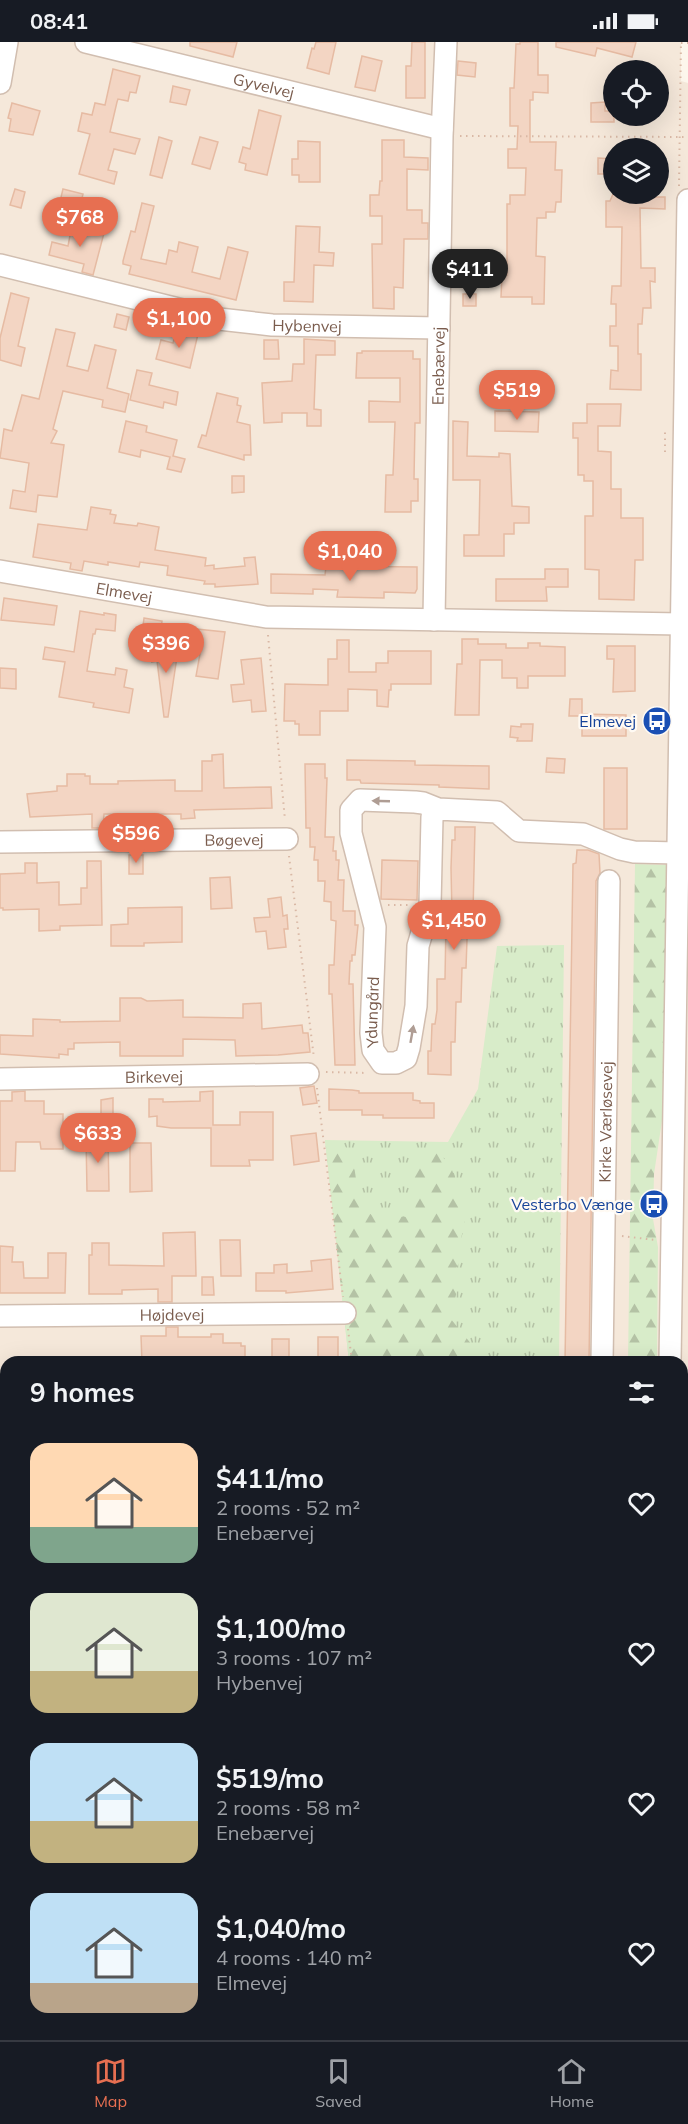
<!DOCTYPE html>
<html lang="en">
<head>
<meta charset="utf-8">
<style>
  body { margin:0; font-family:Mulish,sans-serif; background:#20242c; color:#f1f3f6; height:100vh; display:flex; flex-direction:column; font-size:22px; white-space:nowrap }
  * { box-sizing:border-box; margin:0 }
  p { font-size:20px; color:#9ea1a6 }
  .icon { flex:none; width:33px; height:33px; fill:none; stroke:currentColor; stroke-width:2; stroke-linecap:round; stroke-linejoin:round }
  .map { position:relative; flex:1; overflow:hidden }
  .sheet { position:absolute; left:0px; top:1314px; width:688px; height:684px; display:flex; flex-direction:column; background:#171b24; border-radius:18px 18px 0 0; box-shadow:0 6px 24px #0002 }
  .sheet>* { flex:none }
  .fabs { position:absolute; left:603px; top:18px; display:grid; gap:12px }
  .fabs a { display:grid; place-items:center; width:66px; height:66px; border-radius:50%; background:#171b24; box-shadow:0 6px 24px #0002; font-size:30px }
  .price { position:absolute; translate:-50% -51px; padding:0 14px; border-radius:21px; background:#e76f51; color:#fff; font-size:20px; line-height:39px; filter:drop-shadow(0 2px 3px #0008) }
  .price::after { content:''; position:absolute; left:50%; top:36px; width:18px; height:14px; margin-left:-9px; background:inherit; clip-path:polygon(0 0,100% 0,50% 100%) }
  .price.active { background:#222; color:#fff }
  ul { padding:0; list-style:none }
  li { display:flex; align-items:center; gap:18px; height:150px; padding:0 30px }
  li span { display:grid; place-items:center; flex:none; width:168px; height:120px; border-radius:18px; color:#555 }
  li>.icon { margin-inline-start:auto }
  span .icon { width:72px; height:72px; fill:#fffc; stroke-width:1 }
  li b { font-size:26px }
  h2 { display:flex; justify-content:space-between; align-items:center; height:72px; padding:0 30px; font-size:26px }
  .status { display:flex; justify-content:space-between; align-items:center; height:42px; padding:0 30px; background:#171b24; direction:ltr }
  .status svg { height:16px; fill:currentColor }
  .tab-bar { display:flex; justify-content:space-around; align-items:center; height:84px; border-top:2px solid #363941; background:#171b24; font-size:16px; color:#9ea1a6 }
  .tab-bar a { display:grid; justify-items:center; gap:3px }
  .tab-bar .active { color:#e76f51 }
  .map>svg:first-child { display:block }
</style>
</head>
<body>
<div class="status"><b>08:41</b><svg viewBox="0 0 49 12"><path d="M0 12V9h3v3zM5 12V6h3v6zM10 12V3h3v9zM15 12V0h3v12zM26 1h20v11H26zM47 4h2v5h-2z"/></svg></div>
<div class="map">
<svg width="688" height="1998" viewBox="0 0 688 1998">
  <defs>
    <pattern id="grass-tufts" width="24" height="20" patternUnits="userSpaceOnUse" patternTransform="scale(1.5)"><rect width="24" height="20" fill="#d8ecc9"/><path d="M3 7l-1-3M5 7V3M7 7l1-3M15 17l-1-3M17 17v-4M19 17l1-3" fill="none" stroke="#b4c2a5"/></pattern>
    <pattern id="forest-firs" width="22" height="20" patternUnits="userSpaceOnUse" patternTransform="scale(1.5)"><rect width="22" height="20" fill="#d8ecc9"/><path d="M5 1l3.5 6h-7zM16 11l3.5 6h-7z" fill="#b4c2a5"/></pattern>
  </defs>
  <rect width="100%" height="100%" fill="#fdf6ec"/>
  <path fill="#f5e8da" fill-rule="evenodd" d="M0 0H681V39L688 41V1998H0ZM614 28H658V74H614ZM614 106H658V152H614ZM6 1320H682V1992H6Z"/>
  <g fill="url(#grass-tufts)">
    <path d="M564 903 559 1320H349L325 1098 448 1100 478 1047 497 904Z"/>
    <path d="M0 1625H6V1646L3 1654 2 1687 0 1688Z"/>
    <path d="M6 1916V1934L0 1945V1917Z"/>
    <path d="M6 1950V1986L0 1987V1961Z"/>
  </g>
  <g fill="url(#forest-firs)">
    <path d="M635 822 667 823 663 1072 654 1132 653 1177 658 1205 657 1320H628Z"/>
    <path d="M325 1098 343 1101 353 1117 359 1157 363 1167 372 1173 408 1175 415 1169C417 1154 414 1155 410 1141 408 1132 410 1121 411 1112L417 1107 438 1110 450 1123 461 1151 466 1173 461 1197 459 1221 452 1233 457 1249 450 1276 477 1309V1320H349Z"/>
  </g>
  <g fill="#f3d5c3" stroke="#e6bba3" stroke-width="1.5">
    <path d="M190 0H237L233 15 190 4Z"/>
    <path d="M316 0H336L329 32 307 26 312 6 314 7Z"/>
    <path d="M412 0H425V56H406V24H411Z"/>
    <path d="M520 0H538V33H548V51L533 50V58H530V100H556L555 128H562L561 160H556L555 170H546V176H537L536 214 545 215 544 262H532V255H501L502 232 507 233V162H510V153H525L526 126H508V107H517L518 84H510V46H514L516 2H520Z"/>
    <path d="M556 0H636L632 15 597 6 595 14 556 5Z"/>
    <path d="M362 14 382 19 375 49 355 45Z"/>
    <path d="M458 19 476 21 475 35 457 33Z"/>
    <path d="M113 27 140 34 136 51 130 50 128 59 118 57 117 60 110 90 140 97 135 112 114 107 108 128 117 130 114 142 79 132 90 92 78 89 82 71 92 73 95 61 105 63Z"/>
    <path d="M173 44 190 48 186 63 170 60Z"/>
    <path d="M605 60V69H614V80H591V61Z"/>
    <path d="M12 61 40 69 33 93 9 89 11 77 8 76Z"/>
    <path d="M259 68 281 74 267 133 245 128 246 122 239 120 243 105 250 107Z"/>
    <path d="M159 95 172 99 162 136 150 133Z"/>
    <path d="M200 95 218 100 210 127 192 122Z"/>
    <path d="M382 98H404V115L428 116V128L407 127V168H422V181H428V197H404L403 246 394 245V267L373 266 372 202H382V174H370V153H379L380 139H382Z"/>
    <path d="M298 99 320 100V140H299V133H292V117H298Z"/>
    <path d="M598 116 614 117V132H598Z"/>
    <path d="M15 147 25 150 21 166 10 163Z"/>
    <path d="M63 147 83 152 77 177 57 172Z"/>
    <path d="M613 152H641V155H665V167L640 166 641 226H655V240L650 239 651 266H643L642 282H638V312H641V348L610 347 611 328 618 329V304H610V284H616V262H611L612 244H621L622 185H606V159H610Z"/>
    <path d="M142 161 154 164 141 217 166 222 169 208 177 210 179 200 198 205 192 230 220 237 228 205 248 210 236 258 129 232 131 224 123 222V219L131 189 135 190Z"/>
    <path d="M72 183 104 191 93 233 82 230 84 222 49 213 52 200 68 204Z"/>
    <path d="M296 184 320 185 319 210 334 211 333 224 314 223 313 260 284 259V240H294Z"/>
    <path d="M11 251 29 256 18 304 25 306 21 324 0 318V296Z"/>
    <rect x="463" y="252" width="13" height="12"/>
    <path d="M117 272 129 275 126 288 114 285Z"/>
    <path d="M56 287 75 291 67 324 88 329 95 303 116 308 107 346 129 352 125 370 102 365 103 358 63 349 53 387 57 389 51 401 64 403 57 455 38 453 36 470 10 466 13 448 25 450 29 421 0 416 4 387 12 389 22 353 39 357Z"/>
    <path d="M177 287 198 292 190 326 156 317 161 298 173 301Z"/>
    <path d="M304 297 335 299V313H316L314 367 321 368V384H307V371H282V380L264 381 262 341 292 339 293 322H304Z"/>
    <path d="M264 298H278L279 317H264Z"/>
    <path d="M362 309H413V317H420V381H415L414 437H418V459H411V470H385L386 433H393L395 380H369V359L400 360V336H356L357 311H362Z"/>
    <path d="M137 328 152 331 149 343 178 350 176 363 164 360 163 366 130 358Z"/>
    <path d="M217 351 238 356 237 363 241 364 237 380 250 383 251 413H244V418L198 405 202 393 206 394Z"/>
    <path d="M587 362H621L620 384H598V409L611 410V447H621V476H643V518H635L634 558 599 557V528L585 527V474H593V439H584V433H578V396H573V381H587Z"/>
    <path d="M495 369 539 370 538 390 495 389Z"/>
    <path d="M126 379 147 384 146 390 177 398 173 414 185 417 181 430 167 427 170 415 141 408 140 415 119 410Z"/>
    <path d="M453 379 468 380 467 414 499 415V411L510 412 512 464 529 465V481H514V492H504V514H464V493H479L480 438H453Z"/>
    <path d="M232 434H244V450L232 451Z"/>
    <path d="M91 465 111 468 110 472 116 473 114 481 137 484 138 481 159 485 155 508 206 516 205 524 214 523V527L245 524 244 516 255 515 258 542 215 545V542H204L205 539 167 533 168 524 140 520 139 525 108 520V523L84 519 82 529 70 527 71 521 33 515 38 482 87 488Z"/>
    <path d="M326 524 417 525V547L415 551 384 550V556L337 555 338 548 313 547V552L271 551V532L325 533Z"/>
    <path d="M545 527H568V545H546L547 559H496V537H545Z"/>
    <path d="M4 556 57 564 54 583 1 578Z"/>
    <path d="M80 569 104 573V571L116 573 115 589 96 587 95 592H93L87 629 115 633 116 626 127 628 124 645 133 647 129 671 93 665 94 661 59 655 65 620 43 617 45 605 74 610Z"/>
    <path d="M144 576 162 579 160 595 142 592Z"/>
    <path d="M187 586 225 590 218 637 196 634 200 612 183 609Z"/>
    <path d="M462 597H478V602H506V606H528V601H540V604L565 605V634H528V646H517V636H502V618H480L479 673H455L457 622H462Z"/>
    <path d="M337 598H349V630H376V621H388V609H431V642H391V648H389L388 665 377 664V648L348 647V669H320V693H299V682H295V679H284L285 642 328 643V617H337Z"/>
    <path d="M607 604H635V649L613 650 614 617H607Z"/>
    <path d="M155 605 178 608 168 675H164L157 619 152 620Z"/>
    <path d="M261 616 266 669 252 670 251 658 233 660 231 643 244 642 241 618Z"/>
    <path d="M0 626 16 627V647L0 646Z"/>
    <path d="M570 657H582V674H569Z"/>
    <path d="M582 672 626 673V694H582Z"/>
    <path d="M521 682H533L532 699H517L518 696 510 695 511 684 521 685Z"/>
    <path d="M223 712 224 746 271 745 272 766 194 768 195 776 181 777V772H104L103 786H92V772L30 775 27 752 57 749V744H67V732H85V734H90V742H118V739L175 738V749H202V719H212V713Z"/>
    <path d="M547 716 565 717 564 731 546 730Z"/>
    <path d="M347 718 415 719V723L489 724V747L439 745V743L361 741 360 738H347Z"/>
    <path d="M305 722H325V736H327L325 795H334L333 809H336V818H339L338 838H344L343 869H355V883H358L355 913H352V919H350L349 942H353L355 1023H335L332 952H329V923H334L336 879 331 878V860L324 859 325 839H318V818H314L315 805H310V786H306Z"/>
    <rect x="604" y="726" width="23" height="61"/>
    <path d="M455 785H475L473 870H468L466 926H462L461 960H456L455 1000H451V1033L428 1032V1009H431L432 982H435L437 968V937H445L446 879H450V872H452L451 826 452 798H455Z"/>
    <path d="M577 808H588L599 812 600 831 596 839 589 1320H565L573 822 576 821Z"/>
    <rect x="129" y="813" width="14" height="19"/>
    <path d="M382 818 418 819 417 858 381 857Z"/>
    <path d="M87 819H101L102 883 60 884V888L39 889V867L3 868V866H0V832L25 831V821H37V841L59 840V863L81 862V846H87Z"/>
    <path d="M230 835 232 866 211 867 210 836Z"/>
    <path d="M281 855 283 874 287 873 288 887H284L286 905 268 907 266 889 256 890 254 876 270 875 268 857Z"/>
    <path d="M182 865V900L144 901V904H111V883L128 882V866Z"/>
    <path d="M120 956H141L147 959 183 958V975L243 976V962L261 961 262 987 302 983 303 991H308L310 1010 278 1013 236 1014 235 998 183 997V1014H120V1000L74 1001V1007H68V1013L59 1012V1016L0 1012V993L33 994V977L60 978V980L120 979Z"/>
    <path d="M314 1044 317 1061 303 1063 300 1046Z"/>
    <path d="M329 1047 352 1048 359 1049V1051H413V1058L420 1059V1061H434V1076H383V1073H362V1068H329Z"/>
    <path d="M25 1049V1059H44V1072H63V1107H41L40 1100H16L15 1129H0V1059H12V1050Z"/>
    <path d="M213 1049V1083H240V1070H273V1118H249L250 1124H211V1086H171L157 1084V1074L149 1075V1057H163V1060L200 1059V1050Z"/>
    <path d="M113 1056V1076L101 1074V1058Z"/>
    <path d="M316 1091 319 1119 294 1123 291 1094Z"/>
    <path d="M86 1095H108L109 1149H87Z"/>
    <path d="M130 1101H151L152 1149 130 1150Z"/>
    <path d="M195 1190 196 1234H172V1260H158V1247L122 1248V1252H89V1213H92V1201H109V1223L164 1224 163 1191Z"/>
    <path d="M220 1198H240L241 1234H221Z"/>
    <path d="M0 1204 13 1205 12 1220H23L24 1236H48V1211H66L65 1251H0Z"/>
    <path d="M331 1217 333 1247 286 1251V1249H256V1231H274V1223L287 1222V1231L312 1229 311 1219Z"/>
    <path d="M202 1235H213L214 1253H202Z"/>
    <path d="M166 1285H178V1295H211V1292H223V1301H241V1304H245V1320H142L141 1294H166Z"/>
    <rect x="318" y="1295" width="20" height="25"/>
    <rect x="272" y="1297" width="17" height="23"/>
  </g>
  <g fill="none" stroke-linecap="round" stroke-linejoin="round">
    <g stroke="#d1beb0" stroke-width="24">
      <g id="minor">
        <path id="s1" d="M86 0 442 87"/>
        <path d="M0 41 7 0"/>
        <path id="s2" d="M0 223 219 277 272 283 439 286"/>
        <path id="s3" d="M0 529 266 575 681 582"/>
        <path id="s4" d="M434 578 442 94 446 0"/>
        <path id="s5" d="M438 767 432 775 430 863 418 904 416 964 409 1006 406 1016 396 1021H382L373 1008 371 991 375 885 351 791V768L360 758 415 760 423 761 438 767 497 770 519 789 583 792 620 807 634 810 678 811"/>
        <path id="s6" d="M0 800 287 797"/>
        <path id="s7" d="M0 1037 308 1032"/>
        <path id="s8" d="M0 1274 345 1271"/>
        <path id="s9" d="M602 1320 609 839"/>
        <path d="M670 1320 688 158"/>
        <path d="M682 1683H688"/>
        <path d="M682 1773H688"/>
        <path d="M682 1970 688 1969"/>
        <path d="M239 1992 246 1997 280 1992"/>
        <path d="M325 1992 328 1998"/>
        <path d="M397 1992 398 1998"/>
        <path d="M158 1998 194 1996"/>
        <path d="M481 1998 515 1992"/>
        <path d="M650 1998V1992"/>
        <path d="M676 1998 688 1996"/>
      </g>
    </g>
    <g stroke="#d9b8a5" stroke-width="2" stroke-dasharray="1.5 4.5" stroke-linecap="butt">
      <path d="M681 1H688"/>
      <path d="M460 94 688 95"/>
      <path d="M679 144 681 0"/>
      <path d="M665 410V386"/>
      <path d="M268 593 285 778"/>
      <path d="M289 814 314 1016"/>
      <path d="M388 863H412"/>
      <path d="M326 1030 368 1031"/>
      <path d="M317 1046 343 1255"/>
      <path d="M622 1194 655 1198"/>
      <path d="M348 1287 352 1320"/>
      <path d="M0 1475H6"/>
      <path d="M682 1511 686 1328"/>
      <path d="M0 1550H6"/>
      <path d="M0 1622 6 1621"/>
      <path d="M0 1692 6 1691"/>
      <path d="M0 1768 6 1767"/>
      <path d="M684 1792V1931L688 1941"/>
      <path d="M0 1845 6 1846"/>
      <path d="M0 1915 6 1914"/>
      <path d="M682 1945 684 1933"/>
      <path d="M0 1956 6 1945"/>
      <path d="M122 1992V1998"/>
      <path d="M372 1992V1998"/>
      <path d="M415 1996 439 1992"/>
    </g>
    <use href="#minor" stroke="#fff" stroke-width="21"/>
  </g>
  <defs><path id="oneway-solid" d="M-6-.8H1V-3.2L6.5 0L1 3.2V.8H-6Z" transform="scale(1.5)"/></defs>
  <g fill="#af9d94">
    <use href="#oneway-solid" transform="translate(381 759) rotate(-178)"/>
    <use href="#oneway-solid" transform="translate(412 992) rotate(-80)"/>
  </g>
  <defs>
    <g id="bus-disc" transform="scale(1.5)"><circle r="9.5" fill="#1a4fb4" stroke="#fffaf3"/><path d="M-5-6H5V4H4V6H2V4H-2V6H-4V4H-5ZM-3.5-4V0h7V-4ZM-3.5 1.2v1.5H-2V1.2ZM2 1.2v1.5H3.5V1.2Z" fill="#fff"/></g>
  </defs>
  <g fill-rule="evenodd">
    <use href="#bus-disc" x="657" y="679"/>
    <use href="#bus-disc" x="654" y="1162"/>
  </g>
  <g text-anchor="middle" stroke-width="4.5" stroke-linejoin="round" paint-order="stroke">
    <g font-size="16" fill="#7a5c4d" stroke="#fffaf3">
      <text dy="6" stroke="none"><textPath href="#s1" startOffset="183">Gyvelvej</textPath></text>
      <text dy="6" stroke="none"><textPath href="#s2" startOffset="314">Hybenvej</textPath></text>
      <text dy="6" stroke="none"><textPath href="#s4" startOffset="254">Enebærvej</textPath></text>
      <text dy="6" stroke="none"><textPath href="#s3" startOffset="126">Elmevej</textPath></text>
      <text dy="6" stroke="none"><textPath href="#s6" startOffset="234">Bøgevej</textPath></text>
      <text dy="6" stroke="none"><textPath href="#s5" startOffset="333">Ydungård</textPath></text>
      <text dy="6" stroke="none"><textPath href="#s7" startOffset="154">Birkevej</textPath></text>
      <text dy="6" stroke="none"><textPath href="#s9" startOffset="240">Kirke Værløsevej</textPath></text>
      <text dy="6" stroke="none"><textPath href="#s8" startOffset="172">Højdevej</textPath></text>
    </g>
    <g font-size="16" fill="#164399" stroke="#fffaf3" text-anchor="end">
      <text x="636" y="685">Elmevej</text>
      <text x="633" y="1168">Vesterbo Vænge</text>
    </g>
  </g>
</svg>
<div class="fabs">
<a><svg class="icon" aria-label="locate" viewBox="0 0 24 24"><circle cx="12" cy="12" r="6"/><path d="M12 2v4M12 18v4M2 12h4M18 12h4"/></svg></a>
<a><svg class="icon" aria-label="layers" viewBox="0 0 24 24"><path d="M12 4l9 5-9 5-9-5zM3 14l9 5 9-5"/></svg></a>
</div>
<b class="price" style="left:80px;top:206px">$768</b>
<b class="price active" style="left:470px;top:258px">$411</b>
<b class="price" style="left:179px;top:307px">$1,100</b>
<b class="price" style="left:517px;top:379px">$519</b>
<b class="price" style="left:350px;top:540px">$1,040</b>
<b class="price" style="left:166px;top:632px">$396</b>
<b class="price" style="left:136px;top:822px">$596</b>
<b class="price" style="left:454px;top:909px">$1,450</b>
<b class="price" style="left:98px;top:1122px">$633</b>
<section class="sheet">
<h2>9 homes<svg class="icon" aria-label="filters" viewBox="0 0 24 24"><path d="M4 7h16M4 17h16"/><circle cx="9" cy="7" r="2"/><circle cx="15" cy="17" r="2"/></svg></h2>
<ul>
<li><span style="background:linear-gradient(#ffd9b3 70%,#7fa58c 0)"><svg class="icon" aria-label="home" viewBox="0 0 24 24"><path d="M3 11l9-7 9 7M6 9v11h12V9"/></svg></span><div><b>$411/mo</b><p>2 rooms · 52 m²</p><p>Enebærvej</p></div><svg class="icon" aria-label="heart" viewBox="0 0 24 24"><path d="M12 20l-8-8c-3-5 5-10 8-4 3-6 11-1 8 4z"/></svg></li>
<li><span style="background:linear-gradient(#dfe7d0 65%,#c2b280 0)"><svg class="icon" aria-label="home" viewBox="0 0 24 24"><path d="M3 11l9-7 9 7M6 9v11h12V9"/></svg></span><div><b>$1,100/mo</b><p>3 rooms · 107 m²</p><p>Hybenvej</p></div><svg class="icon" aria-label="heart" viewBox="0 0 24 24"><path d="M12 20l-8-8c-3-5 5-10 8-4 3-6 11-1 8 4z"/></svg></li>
<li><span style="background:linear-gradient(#bfe0f5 65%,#c2b280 0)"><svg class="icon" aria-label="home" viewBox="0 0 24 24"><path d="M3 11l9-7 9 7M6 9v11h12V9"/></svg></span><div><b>$519/mo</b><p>2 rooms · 58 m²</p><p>Enebærvej</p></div><svg class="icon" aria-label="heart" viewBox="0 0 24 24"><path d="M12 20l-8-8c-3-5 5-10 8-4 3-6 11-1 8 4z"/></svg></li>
<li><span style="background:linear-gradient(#bfe0f5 75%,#b9a48a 0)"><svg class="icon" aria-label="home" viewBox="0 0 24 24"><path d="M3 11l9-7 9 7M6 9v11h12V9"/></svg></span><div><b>$1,040/mo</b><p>4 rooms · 140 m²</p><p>Elmevej</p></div><svg class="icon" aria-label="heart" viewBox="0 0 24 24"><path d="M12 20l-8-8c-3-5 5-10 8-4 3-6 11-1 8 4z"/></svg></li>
</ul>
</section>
</div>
<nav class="tab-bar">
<a class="active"><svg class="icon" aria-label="map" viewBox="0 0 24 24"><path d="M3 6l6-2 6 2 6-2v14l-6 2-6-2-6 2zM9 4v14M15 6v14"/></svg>Map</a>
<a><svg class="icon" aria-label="saved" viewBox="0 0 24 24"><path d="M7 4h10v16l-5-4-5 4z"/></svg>Saved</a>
<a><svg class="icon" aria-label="home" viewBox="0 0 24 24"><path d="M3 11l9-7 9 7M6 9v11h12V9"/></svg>Home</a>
</nav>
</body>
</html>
